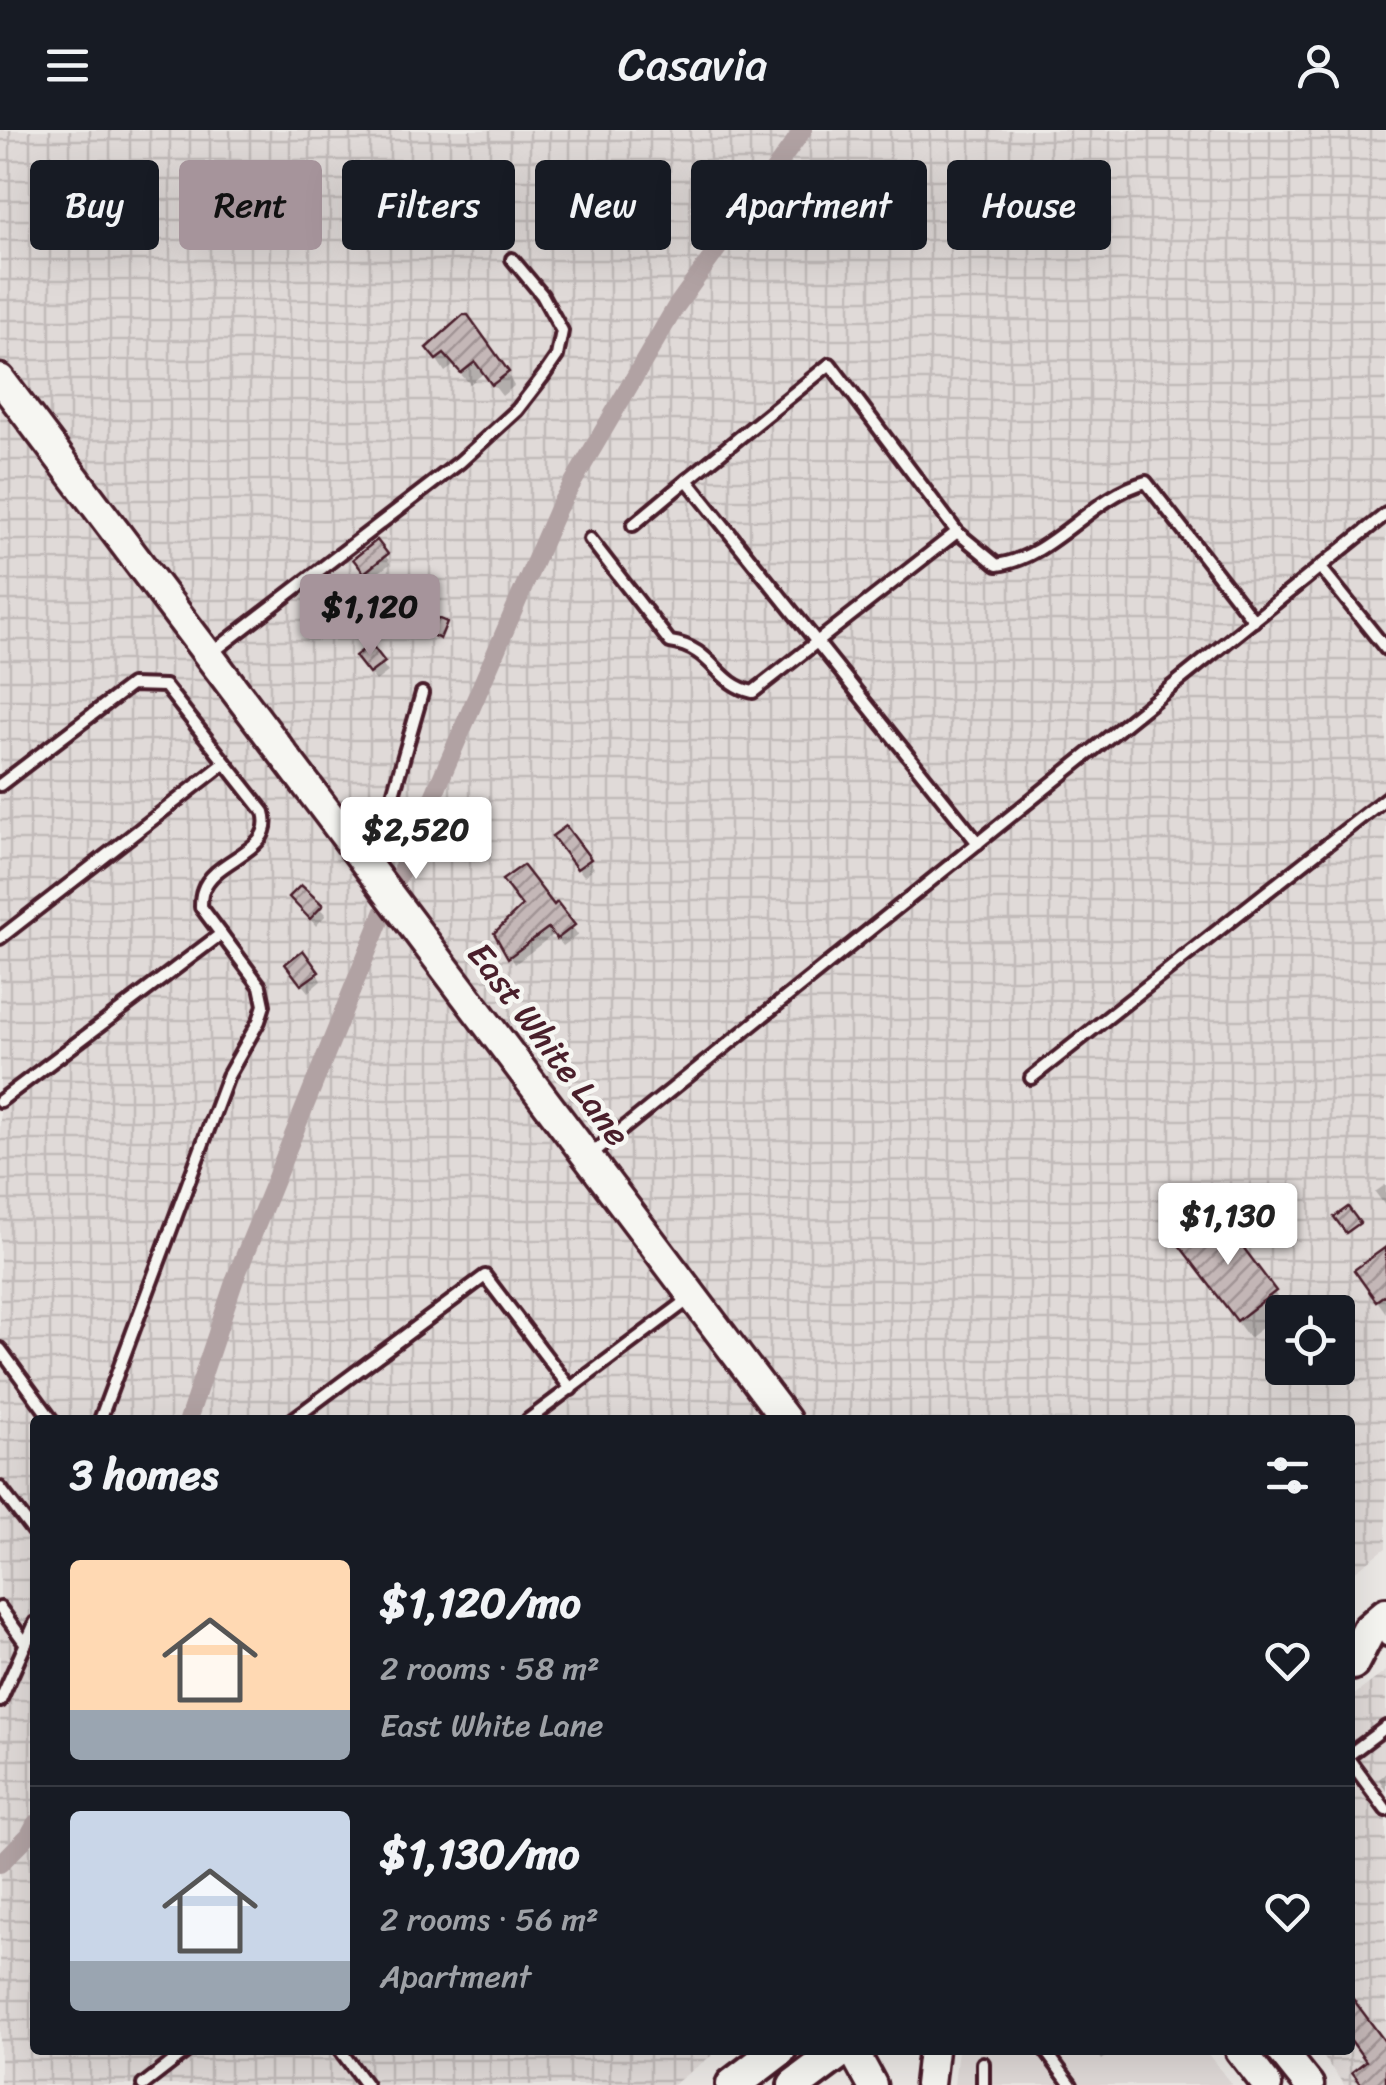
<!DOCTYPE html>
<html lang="en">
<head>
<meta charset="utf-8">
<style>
  body { margin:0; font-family:Sriracha,sans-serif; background:#20242c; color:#f1f3f6; height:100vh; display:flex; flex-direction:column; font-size:38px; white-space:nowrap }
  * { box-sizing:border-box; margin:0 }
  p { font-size:32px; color:#9ea1a6 }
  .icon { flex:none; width:55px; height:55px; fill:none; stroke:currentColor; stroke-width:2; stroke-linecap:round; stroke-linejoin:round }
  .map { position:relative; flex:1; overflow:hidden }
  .sheet { position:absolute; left:30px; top:1285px; width:1325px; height:640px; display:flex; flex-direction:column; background:#171b24; border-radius:10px; box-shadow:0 10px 40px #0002 }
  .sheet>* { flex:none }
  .guide { position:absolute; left:30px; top:30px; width:1328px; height:90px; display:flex; gap:20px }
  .controls { position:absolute; left:1265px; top:1165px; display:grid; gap:20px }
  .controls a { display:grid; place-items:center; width:90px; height:90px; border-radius:10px; background:#171b24; box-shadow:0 10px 40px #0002; font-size:50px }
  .price { position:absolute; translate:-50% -85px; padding:0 22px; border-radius:10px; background:#fff; color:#222; font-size:32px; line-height:65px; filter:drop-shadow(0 2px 5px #0008) }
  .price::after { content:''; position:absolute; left:50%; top:60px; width:30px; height:22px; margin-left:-15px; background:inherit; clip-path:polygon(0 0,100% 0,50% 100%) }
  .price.selected { background:#a6949b; color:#111 }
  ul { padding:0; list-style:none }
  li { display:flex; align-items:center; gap:30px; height:250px; padding:0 40px }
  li+li { border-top:2px solid #363941 }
  li span { display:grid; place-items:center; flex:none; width:280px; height:200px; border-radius:10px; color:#555 }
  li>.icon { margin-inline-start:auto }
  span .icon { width:120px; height:120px; fill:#fffc; stroke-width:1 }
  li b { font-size:42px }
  h2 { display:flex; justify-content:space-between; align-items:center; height:120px; padding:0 40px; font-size:42px }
  .tag { padding:0 35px; border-radius:10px; background:#171b24; box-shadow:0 10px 40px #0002; font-size:35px; line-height:90px }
  .tag.selected { background:#a6949b; color:#111 }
  header { display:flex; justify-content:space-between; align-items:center; height:130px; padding:0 40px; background:#171b24; font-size:45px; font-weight:600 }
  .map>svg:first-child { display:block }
</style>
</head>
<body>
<header><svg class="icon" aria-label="menu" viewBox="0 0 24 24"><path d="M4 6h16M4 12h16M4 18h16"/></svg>Casavia<svg class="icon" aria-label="person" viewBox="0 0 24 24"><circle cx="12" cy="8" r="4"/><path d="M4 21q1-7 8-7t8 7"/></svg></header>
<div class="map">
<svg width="1386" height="1955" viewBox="0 0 1386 1955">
  <defs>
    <pattern id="industrial-grid" width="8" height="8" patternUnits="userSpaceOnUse" patternTransform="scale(2.5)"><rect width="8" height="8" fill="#e0dad8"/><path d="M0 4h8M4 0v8" fill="none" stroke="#c2bbba"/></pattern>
    <pattern id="building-hatch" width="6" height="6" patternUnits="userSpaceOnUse" patternTransform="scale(2.5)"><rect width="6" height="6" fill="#c4b7b7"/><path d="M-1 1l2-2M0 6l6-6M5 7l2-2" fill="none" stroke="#a19495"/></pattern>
  </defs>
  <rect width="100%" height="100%" fill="#ece9e6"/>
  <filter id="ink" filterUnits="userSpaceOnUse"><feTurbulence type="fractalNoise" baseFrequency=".01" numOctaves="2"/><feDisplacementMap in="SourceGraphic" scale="20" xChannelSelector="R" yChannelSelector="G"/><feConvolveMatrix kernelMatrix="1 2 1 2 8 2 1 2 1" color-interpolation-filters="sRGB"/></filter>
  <g filter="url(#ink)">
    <path fill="#e0dad8" d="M958 1920H1205L1232 1955H954Z"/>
    <g fill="url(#industrial-grid)" fill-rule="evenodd">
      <path d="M0 0H1386V1418L1350 1445V1290H35V1920H719L673 1955H0ZM1282 1182H1338V1238H1282Z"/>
      <path d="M1386 1541V1955H1344L1318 1920H1350V1568Z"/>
    </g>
    <g fill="#0003">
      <path d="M443 204 507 243 514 256 502 266 484 243 470 254 453 236 445 242 429 218Z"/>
      <path d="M386 426 390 434 370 449 361 437Z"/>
      <path d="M371 518 388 542 376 551 363 535Z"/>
      <path d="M560 715 589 730 594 738 584 746Z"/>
      <path d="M301 758 326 785 316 796 292 768Z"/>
      <path d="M557 776 578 805 563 816 554 804 515 834 497 803Z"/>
      <path d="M293 843H317L321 851 308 862Z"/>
      <path d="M1385 1055 1386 1056V1077L1375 1062Z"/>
      <path d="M1182 1116 1274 1162 1285 1180 1249 1208Z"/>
      <path d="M1386 1125V1183L1365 1154Z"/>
      <path d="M1386 1643V1661L1379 1649Z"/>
      <path d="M1109 1920 1111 1923 1102 1930 1095 1920Z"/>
    </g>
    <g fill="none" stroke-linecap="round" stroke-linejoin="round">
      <g stroke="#b1a2a3" stroke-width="18">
        <path d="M398 748 558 378 675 178 803 0"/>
        <path d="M188 1290 235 1149 384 781"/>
        <path d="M0 1734 29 1705 35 1694"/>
      </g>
    </g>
    <g fill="url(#building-hatch)" stroke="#4a1f2b" stroke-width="2.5">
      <path d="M463 185H468L509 242 492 255 475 232 461 243 444 224 436 230 426 218Z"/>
      <path d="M377 410 388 424 364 443 353 429Z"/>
      <path d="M433 486 447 492 440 509 425 502Z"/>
      <path d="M371 514 385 532 369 544 355 526Z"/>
      <path d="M566 696 591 729 577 739 552 706Z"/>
      <path d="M523 735 554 775 557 772 575 795 557 809 548 798 508 828 494 803 522 776 502 750Z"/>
      <path d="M301 755 323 775 310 789 289 767Z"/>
      <path d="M303 820 319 842 301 855 285 834Z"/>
      <path d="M1348 1077 1360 1093 1346 1103 1334 1087Z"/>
      <path d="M1219 1085 1276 1161 1237 1191 1179 1115Z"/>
      <path d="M1386 1117V1164L1376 1171 1354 1140Z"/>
      <path d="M1350 1865 1386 1913V1955H1362L1352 1942 1366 1931 1350 1909Z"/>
    </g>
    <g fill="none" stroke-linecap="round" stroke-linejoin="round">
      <g stroke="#4a1f2b" stroke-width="18">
        <g id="lane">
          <path d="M633 395 687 350"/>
          <path d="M590 409 670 512C714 518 715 554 753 562L957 402"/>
          <path d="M1320 437 1386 384"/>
          <path d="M209 525 460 332 517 280 544 245 557 226 562 201 542 165 512 129"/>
          <path d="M0 655 131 555 165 556 264 682C276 723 214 727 203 761 201 766 201 772 201 777L260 856 264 875 259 891 228 946 100 1290"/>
          <path d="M978 713 687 350 830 234 957 402 997 435C1054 427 1090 367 1146 352L1254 491"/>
          <path d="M360 724 388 682 422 563"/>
          <path d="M0 808 225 633"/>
          <path d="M1031 948 1386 668"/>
          <path d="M0 971 221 804"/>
          <path d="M588 1027 1320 437 1386 519"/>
          <path d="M0 1219 52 1290"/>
          <path d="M292 1290 485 1146 571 1259"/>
          <path d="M528 1290 692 1167"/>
          <path d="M0 1358 35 1404"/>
          <path d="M0 1478 26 1514"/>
          <path d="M1385 1508 1386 1510"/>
          <path d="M0 1571 35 1493"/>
          <path d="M1350 1624 1386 1597"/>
          <path d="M1350 1631 1386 1680"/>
          <path d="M340 1920 366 1955"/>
          <path d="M1045 1920 1071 1955"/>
          <path d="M143 1955 188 1920"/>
          <path d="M983 1955V1933"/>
        </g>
      </g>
      <g stroke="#4a1f2b" stroke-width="35">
        <g id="secondary">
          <path d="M0 249 786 1290"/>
          <path d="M853 1920 872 1955"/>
          <path d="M1240 1920 1267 1955"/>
          <path d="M1281 1920 1309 1955"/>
          <path d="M929 1955 933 1920"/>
        </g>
      </g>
      <g stroke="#4a1f2b" stroke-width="40">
        <g id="primary">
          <path d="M1352 1533 1369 1500 1386 1485"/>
          <path d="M733 1955 779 1920"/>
          <path d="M795 1955 842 1920"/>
        </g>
      </g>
      <use href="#lane" stroke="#f6f6f2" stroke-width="10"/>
      <use href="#secondary" stroke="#f6f6f2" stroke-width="28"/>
      <use href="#primary" stroke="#f6f6f2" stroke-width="32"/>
    </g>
  </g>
  <g text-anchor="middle" stroke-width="9" stroke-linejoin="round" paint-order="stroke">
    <g font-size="35" fill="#4a1f2b" stroke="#f6f6f2">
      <text transform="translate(549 914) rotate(53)" y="12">East White Lane</text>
    </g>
  </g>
</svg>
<div class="controls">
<a><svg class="icon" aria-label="locate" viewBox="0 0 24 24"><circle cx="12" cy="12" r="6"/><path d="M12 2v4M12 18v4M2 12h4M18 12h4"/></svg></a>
</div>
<b class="price selected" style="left:370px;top:529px">$1,120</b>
<b class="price" style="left:416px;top:752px">$2,520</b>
<b class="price" style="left:1228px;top:1138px">$1,130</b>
<div class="guide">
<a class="tag">Buy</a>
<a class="tag selected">Rent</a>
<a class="tag">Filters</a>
<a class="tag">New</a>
<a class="tag">Apartment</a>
<a class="tag">House</a>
</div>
<section class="sheet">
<h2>3 homes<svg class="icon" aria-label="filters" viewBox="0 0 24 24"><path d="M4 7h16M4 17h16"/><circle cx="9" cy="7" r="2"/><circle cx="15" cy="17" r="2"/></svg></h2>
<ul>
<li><span style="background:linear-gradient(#ffd9b3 75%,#9aa5b1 0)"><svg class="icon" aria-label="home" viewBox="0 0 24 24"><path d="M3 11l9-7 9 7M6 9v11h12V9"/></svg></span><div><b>$1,120/mo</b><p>2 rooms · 58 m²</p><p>East White Lane</p></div><svg class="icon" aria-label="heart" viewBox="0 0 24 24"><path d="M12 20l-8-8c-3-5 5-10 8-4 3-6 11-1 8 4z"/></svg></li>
<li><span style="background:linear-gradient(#c9d6e8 75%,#9aa5b1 0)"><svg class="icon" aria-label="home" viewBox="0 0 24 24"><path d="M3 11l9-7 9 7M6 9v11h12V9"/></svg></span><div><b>$1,130/mo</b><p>2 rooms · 56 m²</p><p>Apartment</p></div><svg class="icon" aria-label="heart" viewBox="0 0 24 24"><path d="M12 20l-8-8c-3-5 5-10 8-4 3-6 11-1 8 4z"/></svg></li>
</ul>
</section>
</div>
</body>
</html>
